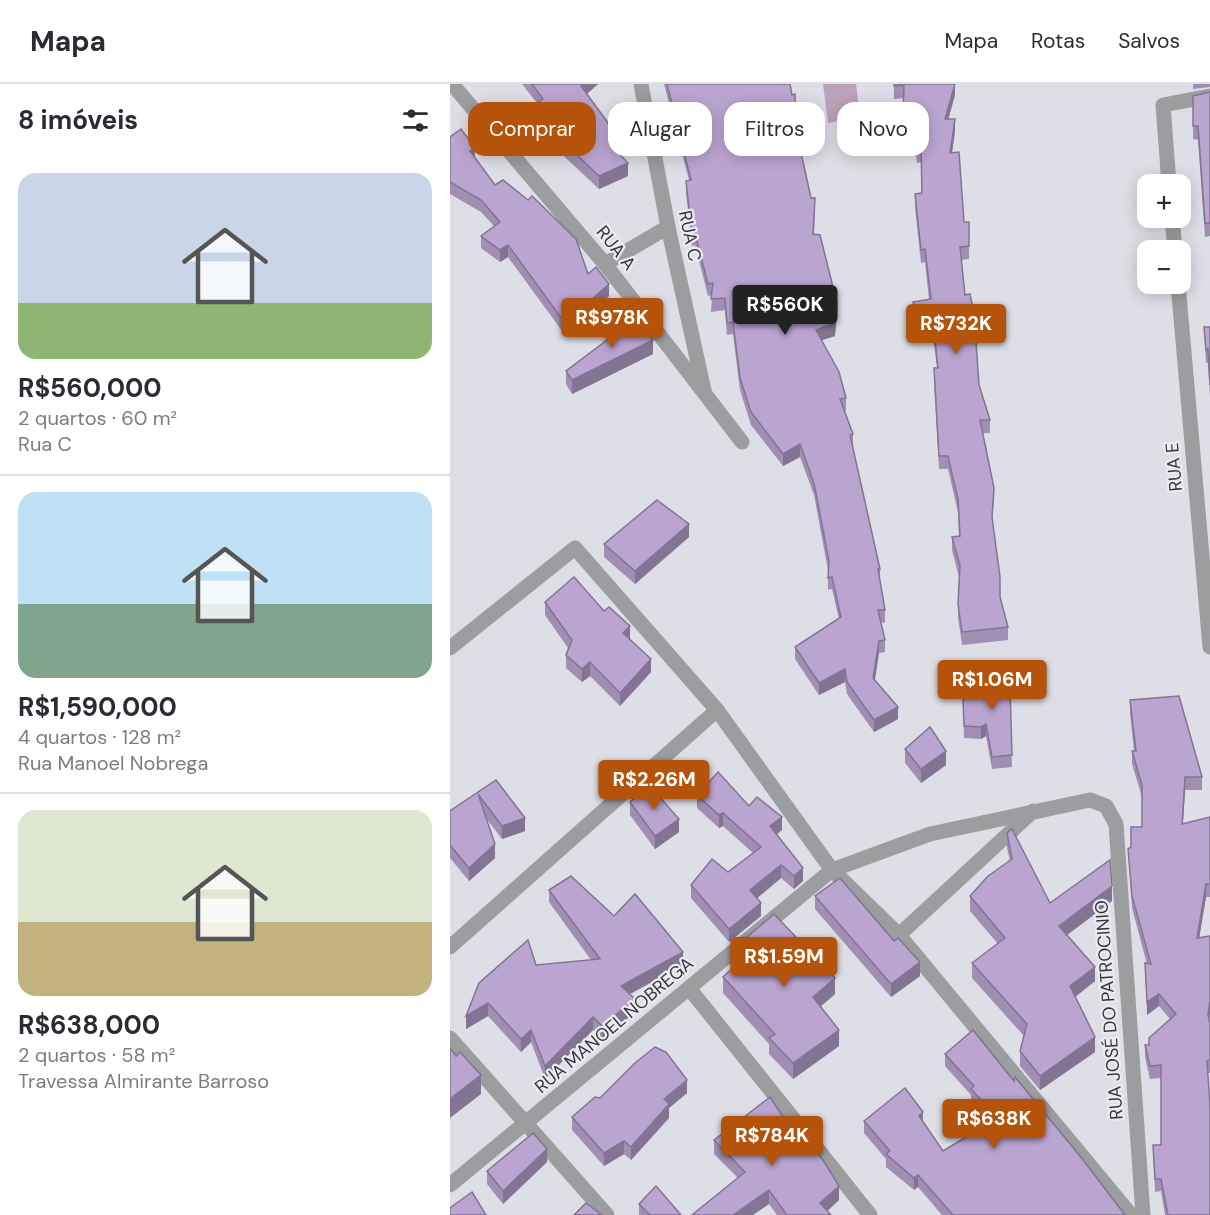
<!DOCTYPE html>
<html lang="pt">
<head>
<meta charset="utf-8">
<style>
  body { margin:0; font-family:"DM Sans",sans-serif; background:#f7f7f7; color:#2b2b33; height:100vh; display:flex; flex-direction:column; font-size:22px; white-space:nowrap }
  * { box-sizing:border-box; margin:0 }
  p { font-size:20px; color:#7c7c81 }
  .icon { flex:none; width:33px; height:33px; fill:none; stroke:currentColor; stroke-width:2; stroke-linecap:round; stroke-linejoin:round }
  .map { position:relative; flex:1; overflow:hidden }
  .sheet { display:flex; flex-direction:column; background:#fff; width:450px }
  .sheet>* { flex:none }
  .top-card { position:absolute; left:18px; top:18px; width:570px; height:54px; display:flex; gap:12px }
  .controls { position:absolute; left:687px; top:90px; display:grid; gap:12px }
  .controls a { display:grid; place-items:center; width:54px; height:54px; border-radius:12px; background:#fff; box-shadow:0 3px 15px #0003; font-size:30px }
  .price { position:absolute; translate:-50% -51px; padding:0 14px; border-radius:6px; background:#b45309; color:#fff; font-size:20px; line-height:39px; filter:drop-shadow(0 2px 3px #0008) }
  .price::after { content:''; position:absolute; left:50%; top:36px; width:18px; height:14px; margin-left:-9px; background:inherit; clip-path:polygon(0 0,100% 0,50% 100%) }
  .price.selected { background:#222; color:#fff }
  ul { padding:0; list-style:none }
  li { display:grid; align-content:center; gap:12px; height:318px; padding:0 18px }
  li+li { border-top:2px solid #e1e1e2 }
  li span { display:grid; place-items:center; height:186px; border-radius:18px; color:#555 }
  li>.icon { margin-inline-start:auto }
  span .icon { width:108px; height:108px; fill:#fffc; stroke-width:1 }
  li b { font-size:26px }
  h2 { display:flex; justify-content:space-between; align-items:center; height:72px; padding:0 18px; font-size:26px }
  .tag { padding:0 21px; border-radius:18px; background:#fff; box-shadow:0 3px 15px #0003; font-size:21px; line-height:54px }
  .tag.selected { background:#b45309; color:#fff }
  header { display:flex; align-items:center; gap:36px; box-sizing:border-box; height:84px; padding:0 30px; background:#fff; border-bottom:2px solid #e1e1e2 }
  header strong { font-size:28px }
  nav { display:flex; gap:33px; margin-inline-start:auto; font-size:21px }
  main { display:flex; flex:1; min-height:0 }
  .map>svg:first-child { display:block }
</style>
</head>
<body>
<header>
<strong>Mapa</strong>
<nav><a>Mapa</a><a>Rotas</a><a>Salvos</a></nav>
</header>
<main>
<section class="sheet">
<h2>8 imóveis<svg class="icon" aria-label="filters" viewBox="0 0 24 24"><path d="M4 7h16M4 17h16"/><circle cx="9" cy="7" r="2"/><circle cx="15" cy="17" r="2"/></svg></h2>
<ul>
<li><span style="background:linear-gradient(#c9d6e8 70%,#8fb573 0)"><svg class="icon" aria-label="home" viewBox="0 0 24 24"><path d="M3 11l9-7 9 7M6 9v11h12V9"/></svg></span><div><b>R$560,000</b><p>2 quartos · 60 m²</p><p>Rua C</p></div></li>
<li><span style="background:linear-gradient(#bfe0f5 60%,#7fa58c 0)"><svg class="icon" aria-label="home" viewBox="0 0 24 24"><path d="M3 11l9-7 9 7M6 9v11h12V9"/></svg></span><div><b>R$1,590,000</b><p>4 quartos · 128 m²</p><p>Rua Manoel Nobrega</p></div></li>
<li><span style="background:linear-gradient(#dfe7d0 60%,#c2b280 0)"><svg class="icon" aria-label="home" viewBox="0 0 24 24"><path d="M3 11l9-7 9 7M6 9v11h12V9"/></svg></span><div><b>R$638,000</b><p>2 quartos · 58 m²</p><p>Travessa Almirante Barroso</p></div></li>
</ul>
</section>
<div class="map">
<svg width="760" height="1131" viewBox="0 0 760 1131">
  <rect width="100%" height="100%" fill="#dedee6"/>
  <path fill="#bba3b9" d="M373 0H406L410 33 378 39Z"/>
  <g fill="none" stroke-linecap="round" stroke-linejoin="round">
    <g stroke="#9b9d9f" stroke-width="15">
      <path d="M2 0 155 180 292 358"/>
      <path d="M191 0 218 143 254 306"/>
      <path d="M719 100 713 21 760 12"/>
      <path d="M722 134 725 166"/>
      <path d="M155 180 218 143"/>
      <path d="M728 200 760 563"/>
      <path d="M0 564 125 464 267 626 382 786 449 851 681 1131"/>
      <path d="M449 851 583 727"/>
      <path d="M0 863 267 626"/>
      <path d="M239 904 420 1131"/>
      <path d="M0 954 157 1131"/>
      <path d="M0 1101 382 786 480 750 640 716 656 722 666 740 693 1131"/>
    </g>
  </g>
  <g fill="#a08eb3">
    <path d="M72 0H148L137 10 161 60 178 92 149 105 103 62 92 71 72 41V28L87 19Z"/>
    <path d="M214 0H340L346 46 361 114 365 126 364 150 387 231 385 252 372 256 396 314V327H395L403 350V362H402L430 485V497L435 526V539L431 538 435 556V568L429 569 425 596 448 635 424 648 397 610 395 598 369 611 345 575V563L389 535 382 505 378 506V486L364 411 350 373 333 382 301 341 290 306 283 250 277 251 275 226 261 228 262 211 258 212 245 161 242 162 236 109V97L239 96Z"/>
    <path d="M444 0H505V11L498 35 505 47 502 69 514 138H519V175L511 176 515 211 529 301 540 336V349H533L544 417 542 437 550 513 558 543V556L512 561 508 533 509 493 502 466V453L509 452 508 428 498 385H489L484 297V284H487L483 252 470 256 463 231V218L479 216 475 178 471 179 465 123V110L472 109 471 78 467 79 462 40 453 42 454 14 444 15Z"/>
    <path d="M743 0H760V3L743 5Z"/>
    <path d="M760 8V152L755 153 748 56 743 55V12Z"/>
    <path d="M0 53 25 74 45 101 138 190 159 212 115 251 58 173 50 178 31 164V152L44 142 31 128 0 110Z"/>
    <path d="M754 243H760V314L758 279H756Z"/>
    <path d="M203 270 122 310 116 300V287Z"/>
    <path d="M239 453 185 500 154 473V460Z"/>
    <path d="M95 518 180 555 201 588 170 622 140 592 132 598 116 584V571L118 564 95 531Z"/>
    <path d="M563 598 560 613 562 683 542 685 536 652 531 655 514 654 513 616Z"/>
    <path d="M680 616 752 693V706H735L733 740 760 733V813H756L749 854 760 852V929L759 936 760 940V989H758L760 1131H715L711 1107 705 1108 703 1061H711V994L700 995 695 973V961H699L720 935 709 922 697 931 695 879 697 880 682 824 678 765 681 763 692 743V713L682 680V667H684L680 629Z"/>
    <path d="M455 665 496 681 471 699 455 679Z"/>
    <path d="M46 696 75 747 52 755 36 734 45 774 19 797 0 774V727Z"/>
    <path d="M247 711 299 722 332 746 327 750 353 797 344 805 331 794 307 814 311 832 279 858 241 814V801L278 788 303 769 273 742 269 744 247 724Z"/>
    <path d="M180 718 229 748 205 765 180 731Z"/>
    <path d="M557 749 600 819 662 817 617 851 645 897 625 913 645 968 590 1006 570 982V967L574 952 522 894V879L548 860 520 827V812L560 777 557 764Z"/>
    <path d="M99 806 164 832 233 881 179 910 185 928 152 955 143 946 95 995 81 958 71 968 38 932 16 945V932L86 881 141 876 99 818Z"/>
    <path d="M365 812 470 892 441 913 365 825Z"/>
    <path d="M290 859 385 910 371 922 389 962 343 995 319 970V960L273 909V893L292 876 290 874Z"/>
    <path d="M495 970 564 997 675 1131H492L468 1103 464 1106 436 1083V1075L414 1049V1037L473 1038 493 1067 541 1039 521 1017V1011L495 982Z"/>
    <path d="M237 1009 219 1024V1034L181 1076 174 1070 154 1082 122 1046V1033L150 1014Z"/>
    <path d="M341 1045 389 1116 377 1127 381 1131H327L319 1120 288 1094 264 1070V1056Z"/>
    <path d="M97 1078 53 1120 37 1100V1087Z"/>
    <path d="M189 1120 231 1131H189Z"/>
  </g>
  <g fill="#827492">
    <path d="M134 0H148L131 15V2Z"/>
    <path d="M505 0V11L495 47V35Z"/>
    <path d="M505 35V47L500 82V69Z"/>
    <path d="M103 48V62L92 71V58Z"/>
    <path d="M25 64V75L20 67Z"/>
    <path d="M178 79V92L149 105V92Z"/>
    <path d="M58 161V173L50 178V166Z"/>
    <path d="M159 200V212L115 251V239Z"/>
    <path d="M387 219 385 252 366 258V246Z"/>
    <path d="M483 239V252L470 256V243Z"/>
    <path d="M203 256V270L122 310V296Z"/>
    <path d="M350 360V373L333 382V370Z"/>
    <path d="M239 440V453L185 500V487Z"/>
    <path d="M180 542V556L173 549Z"/>
    <path d="M429 557V569L423 606V594Z"/>
    <path d="M201 575V588L170 622V609Z"/>
    <path d="M140 578V592L132 598V585Z"/>
    <path d="M395 585V598L369 611V599Z"/>
    <path d="M563 586V598L560 615V603Z"/>
    <path d="M448 623V635L424 648V636Z"/>
    <path d="M536 640V652L531 655V643Z"/>
    <path d="M496 667V681L471 699V685Z"/>
    <path d="M735 693V706L732 753V740Z"/>
    <path d="M273 729V742L269 744V731Z"/>
    <path d="M332 733V746L320 755V742Z"/>
    <path d="M75 734V747L52 755V742Z"/>
    <path d="M229 735V748L205 765V752Z"/>
    <path d="M45 760V774L19 797V784Z"/>
    <path d="M331 781V794L300 820V806Z"/>
    <path d="M353 784V797L344 805V792Z"/>
    <path d="M756 800V813L747 867V854Z"/>
    <path d="M662 802V817L609 857V842Z"/>
    <path d="M311 819V832L279 858V845Z"/>
    <path d="M233 868V881L171 915V902Z"/>
    <path d="M470 878V892L441 913V900Z"/>
    <path d="M645 883V897L620 917V902Z"/>
    <path d="M385 894V910L363 929V913Z"/>
    <path d="M709 910V922L697 931V918Z"/>
    <path d="M185 915V928L152 955V942Z"/>
    <path d="M760 916V929L758 944V931Z"/>
    <path d="M38 919V932L16 945V932Z"/>
    <path d="M143 933V946L95 995V982Z"/>
    <path d="M81 946V958L71 968V955Z"/>
    <path d="M389 946V962L343 995V979Z"/>
    <path d="M645 953V968L590 1006V992Z"/>
    <path d="M31 991V1010L0 1034V1015Z"/>
    <path d="M237 996V1009L219 1024V1034L181 1076V1063L214 1015Z"/>
    <path d="M473 1028V1041L469 1032Z"/>
    <path d="M174 1057V1070L154 1082V1069Z"/>
    <path d="M97 1065V1078L53 1120V1107Z"/>
    <path d="M468 1091V1103L464 1106V1094Z"/>
    <path d="M389 1102V1116L373 1131 370 1119Z"/>
    <path d="M319 1106V1120L303 1131H283Z"/>
  </g>
  <g fill="#baa5d0" stroke="#827492" stroke-width="1.5">
    <path d="M82 0H134L131 2 161 43 160 60 178 79 149 92 103 48 92 58 72 28 93 15Z"/>
    <path d="M217 0H340L342 11 345 10 346 46 361 114H365L363 150 370 151 387 219 385 239 366 246 389 288 396 314 390 315 403 350 400 351 430 485H428L435 526H428L435 556 429 557 423 594 448 623 424 636 397 598 395 585 369 599 345 563 391 533 382 493 378 494 379 477 364 399 350 360 333 370 301 328 290 294 283 238 277 239 275 214 261 215 263 199 258 200 245 149 242 150 236 97 241 96Z"/>
    <path d="M444 0H505L495 35H505L500 69 509 68 514 138H519V162L510 163 515 211 520 210 524 229 529 301 540 336H530L544 404 542 433 550 493V513L558 543 512 548 508 520 510 482 502 453 510 452 508 415 498 372H489L484 284H488L483 239 470 243 463 218 481 215 475 165 471 166 465 110 472 109 471 65 467 66 462 28 453 29 454 1 444 2Z"/>
    <path d="M760 8V139H755L748 42H743V12Z"/>
    <path d="M11 45 25 64 20 67 45 101 53 96 78 116 82 112 126 155 138 190 146 183 159 200 115 239 58 161 50 166 31 152 50 138 31 116 0 98V53Z"/>
    <path d="M185 235 203 256 122 296 116 287Z"/>
    <path d="M754 243H760V301L758 265 756 266Z"/>
    <path d="M207 416 239 440 185 487 154 460Z"/>
    <path d="M124 493 154 527 159 523 180 542 173 549 201 575 170 609 140 578 132 585 116 571 122 556 95 518Z"/>
    <path d="M563 586 560 603 562 671 542 673 536 640 531 643 514 642 513 616 544 588Z"/>
    <path d="M729 612 752 693H735L732 740 760 733V800H756L747 854 760 852V916L758 931 760 940V976L757 977 760 1022V1131H718L711 1095H705L703 1061H711V981L700 982 695 961H699V954L726 930 709 910 697 918 695 879 701 880 682 812 678 765 681 763V743H692V701L682 667H686L680 616Z"/>
    <path d="M480 643 496 667 471 685 455 665Z"/>
    <path d="M268 688 299 722 307 713 332 733 320 742 353 784 344 792 331 781 300 806 311 819 279 845 241 801 262 775 278 788 311 763 273 729 269 731 247 711Z"/>
    <path d="M46 696 75 734 52 742 28 710 45 760 19 784 0 761V727Z"/>
    <path d="M199 701 229 735 205 752 180 718Z"/>
    <path d="M562 745 600 819 660 776 662 802 609 842 645 883 620 902 645 953 590 992 570 967 577 940 522 879 555 854 520 812 538 792 562 775 557 749Z"/>
    <path d="M121 792 164 832 185 810 233 868 171 902 185 915 152 942 143 933 95 982 81 946 71 955 38 919 16 932 29 899 78 856 86 881 150 875 99 806Z"/>
    <path d="M390 794 444 857 448 854 470 878 441 900 365 812Z"/>
    <path d="M324 830 385 894 363 913 389 946 343 979 319 954 325 950 273 893 300 868 290 859Z"/>
    <path d="M523 946 564 997 565 993 630 1072 675 1131H503L468 1091 464 1094 436 1070 440 1067 414 1037 455 1004 473 1028 469 1032 493 1067 548 1034 521 1005 524 1002 495 970Z"/>
    <path d="M205 963 216 968 237 996 214 1015 219 1020 181 1063 174 1057 154 1069 122 1033 145 1013 150 1014 185 979Z"/>
    <path d="M0 964 6 972 10 968 31 991 0 1015Z"/>
    <path d="M320 1013 341 1045 344 1042 373 1076 389 1102 370 1119 381 1131H337L319 1106 283 1131H242L295 1088 264 1056Z"/>
    <path d="M83 1049 97 1065 53 1107 37 1087Z"/>
    <path d="M206 1102 231 1131H200L189 1120Z"/>
    <path d="M22 1108 36 1131H0V1124Z"/>
    <path d="M136 1119 152 1131H124Z"/>
  </g>
  <g text-anchor="middle" stroke-width="4.5" stroke-linejoin="round" paint-order="stroke">
    <g font-size="18" fill="#363639" stroke="#ebebf3">
      <text transform="translate(240 152) rotate(78)" y="6">RUA C</text>
      <text transform="translate(166 164) rotate(51)" y="6">RUA A</text>
      <text transform="translate(724 383) rotate(-95)" y="6">RUA E</text>
      <text transform="translate(659 926) rotate(-94)" y="6">RUA JOSÉ DO PATROCINIO</text>
      <text transform="translate(164 941) rotate(-40)" y="6">RUA MANOEL NOBREGA</text>
    </g>
  </g>
</svg>
<div class="controls">
<a>+</a>
<a>−</a>
</div>
<b class="price selected" style="left:335px;top:252px">R$560K</b>
<b class="price" style="left:162px;top:265px">R$978K</b>
<b class="price" style="left:506px;top:271px">R$732K</b>
<b class="price" style="left:542px;top:627px">R$1.06M</b>
<b class="price" style="left:204px;top:727px">R$2.26M</b>
<b class="price" style="left:334px;top:904px">R$1.59M</b>
<b class="price" style="left:544px;top:1066px">R$638K</b>
<b class="price" style="left:322px;top:1083px">R$784K</b>
<div class="top-card">
<a class="tag selected">Comprar</a>
<a class="tag">Alugar</a>
<a class="tag">Filtros</a>
<a class="tag">Novo</a>
</div>
</div>
</main>
</body>
</html>
